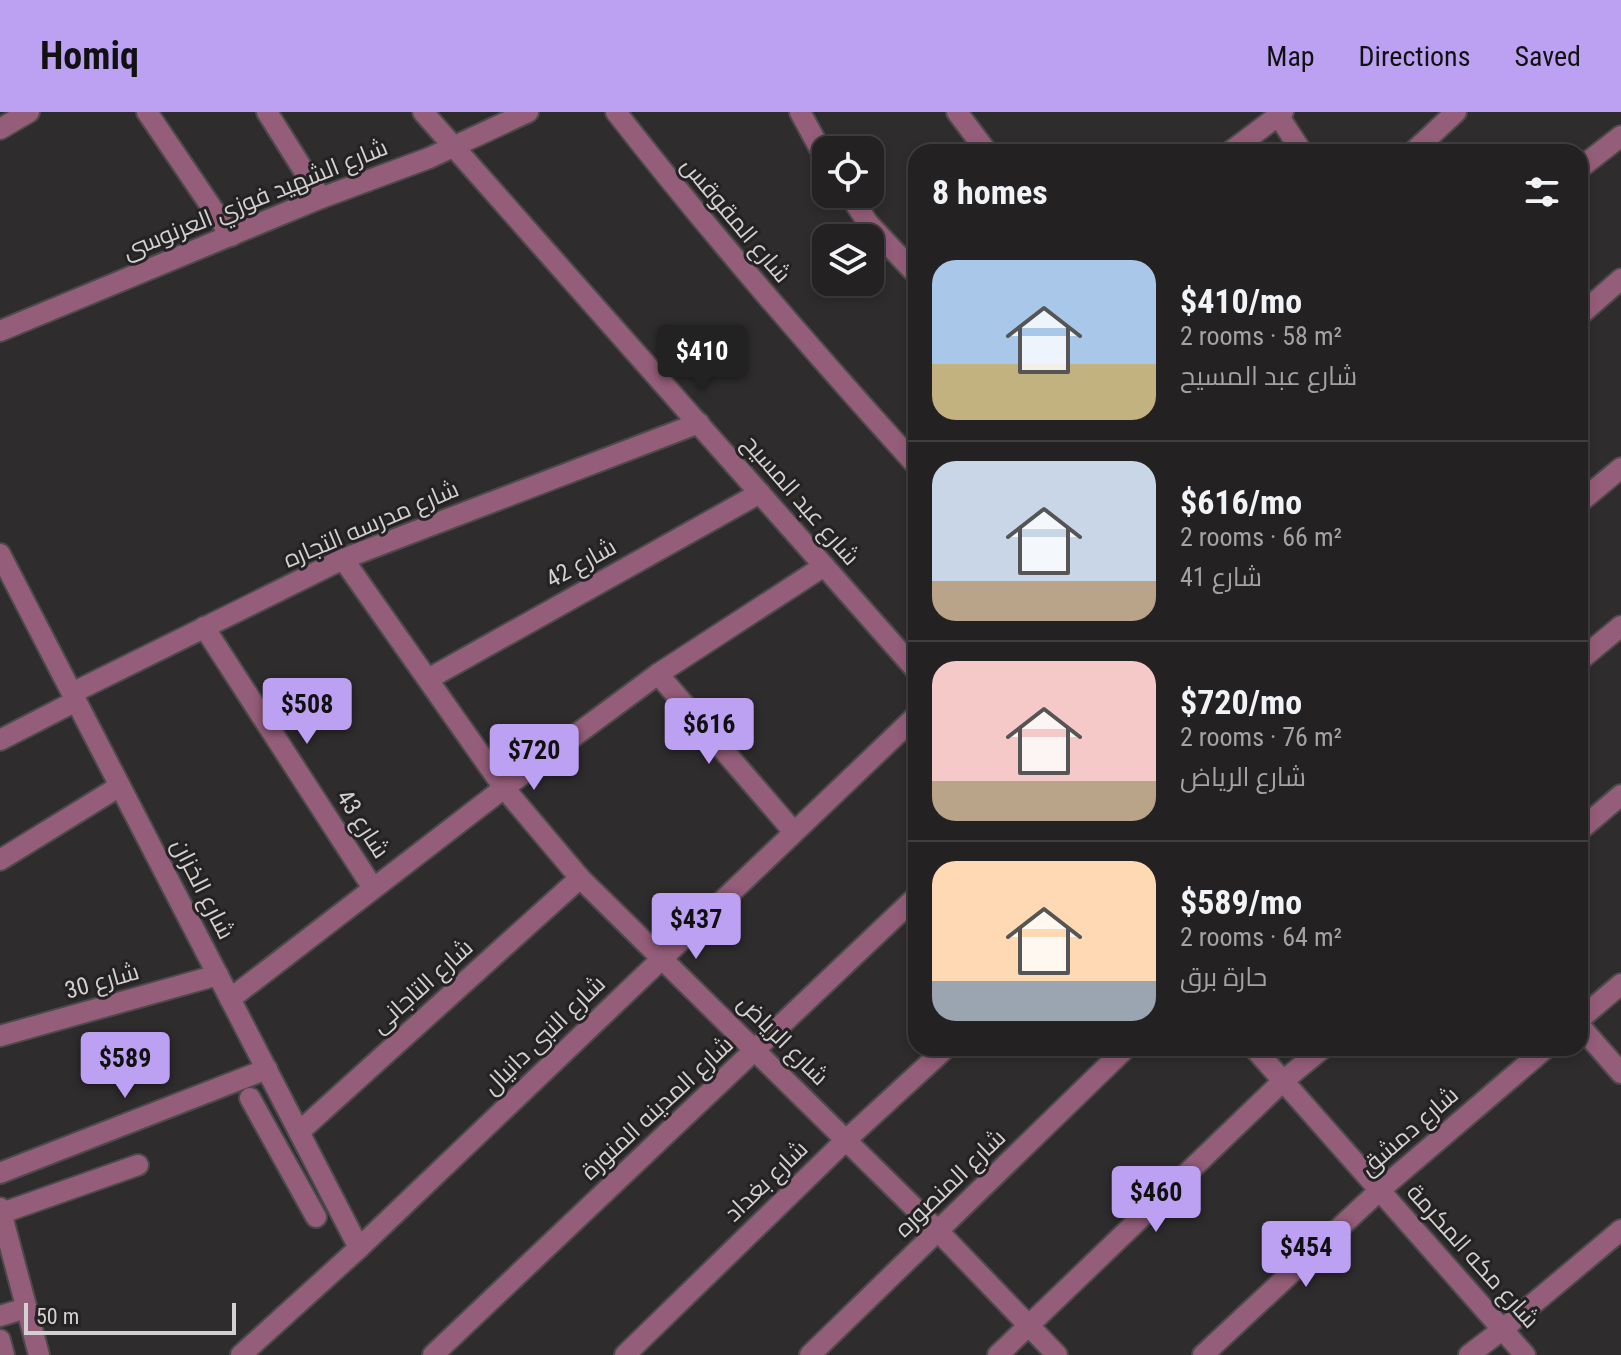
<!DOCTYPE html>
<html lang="en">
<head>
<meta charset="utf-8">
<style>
  body { margin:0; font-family:"Roboto Condensed",Cairo,sans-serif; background:#2f2e2f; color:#f1f3f6; height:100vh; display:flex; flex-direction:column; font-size:30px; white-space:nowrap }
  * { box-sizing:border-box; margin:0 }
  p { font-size:26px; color:#a3a3a5 }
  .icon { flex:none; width:44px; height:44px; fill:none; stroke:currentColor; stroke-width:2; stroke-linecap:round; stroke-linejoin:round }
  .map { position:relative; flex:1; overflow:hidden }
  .sheet { position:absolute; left:908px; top:32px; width:680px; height:912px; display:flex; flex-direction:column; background:#232122; border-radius:24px; box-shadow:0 4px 12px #0003,0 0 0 2px #403e40 }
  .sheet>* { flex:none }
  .controls { position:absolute; left:812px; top:24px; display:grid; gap:16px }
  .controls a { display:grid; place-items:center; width:72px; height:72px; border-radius:16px; background:#232122; box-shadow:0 4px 12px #0003,0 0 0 2px #403e40; font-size:40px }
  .scale { position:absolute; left:24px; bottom:20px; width:212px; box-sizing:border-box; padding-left:8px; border:4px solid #d2d0d1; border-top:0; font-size:22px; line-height:28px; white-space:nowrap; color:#d2d0d1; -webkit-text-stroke:6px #252223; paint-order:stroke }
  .price { position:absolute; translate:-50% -68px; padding:0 18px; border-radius:8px; background:#bca0f2; color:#111; font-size:26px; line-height:52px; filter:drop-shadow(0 2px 4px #0008) }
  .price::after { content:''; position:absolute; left:50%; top:48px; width:24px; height:18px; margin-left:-12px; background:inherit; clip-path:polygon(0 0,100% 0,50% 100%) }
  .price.selected { background:#222; color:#fff }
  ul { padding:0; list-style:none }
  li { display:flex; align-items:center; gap:24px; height:200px; padding:0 24px }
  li+li { border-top:2px solid #403e40 }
  li span { display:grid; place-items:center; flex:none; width:224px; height:160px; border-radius:24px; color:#555 }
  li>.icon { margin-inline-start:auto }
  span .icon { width:96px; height:96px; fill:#fffc; stroke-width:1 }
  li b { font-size:34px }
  h2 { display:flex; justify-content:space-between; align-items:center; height:96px; padding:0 24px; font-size:34px }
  header { display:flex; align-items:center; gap:48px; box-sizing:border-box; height:112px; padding:0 40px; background:#bca0f2; color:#111 }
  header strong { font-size:38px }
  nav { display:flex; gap:44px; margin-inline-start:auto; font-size:28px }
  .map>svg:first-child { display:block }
</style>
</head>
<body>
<header>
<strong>Homiq</strong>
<nav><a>Map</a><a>Directions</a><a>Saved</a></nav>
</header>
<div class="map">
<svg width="1621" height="1243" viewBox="0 0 1621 1243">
  <rect width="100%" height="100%" fill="#2f2c2d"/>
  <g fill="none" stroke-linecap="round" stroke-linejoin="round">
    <g stroke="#4c4a4b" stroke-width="24">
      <g id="minor">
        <path d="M147 0 231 124"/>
        <path d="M267 0 321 86"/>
        <path d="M423 0 916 558"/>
        <path d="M616 0C711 122 812 238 916 353"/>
        <path d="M800 0 826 48"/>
        <path d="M957 0 987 40"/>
        <path d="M1276 0 1302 40"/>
        <path d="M0 17 29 0"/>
        <path d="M1230 40 1283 0"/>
        <path d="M1413 40 1456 0"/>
        <path d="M1580 56 1621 24"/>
        <path d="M849 82 868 111 916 162"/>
        <path d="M1580 203 1621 167"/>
        <path d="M0 219 321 86 429 46 528 0"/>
        <path d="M1580 390 1621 356"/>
        <path d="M0 442 359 1136"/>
        <path d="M343 447 504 676 580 766 938 1119 1057 1243"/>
        <path d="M204 515 373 776"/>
        <path d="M1580 548 1621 514"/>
        <path d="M658 562 793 719"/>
        <path d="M428 567 760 381"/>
        <path d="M72 581 343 447 699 311"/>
        <path d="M0 628 76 589"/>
        <path d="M1580 718 1621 683"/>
        <path d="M0 748 120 674"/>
        <path d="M230 887 504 676 658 562 824 454"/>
        <path d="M1580 907 1621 872"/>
        <path d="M1580 914 1621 961"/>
        <path d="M0 924 218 863"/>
        <path d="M1254 936 1525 1243"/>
        <path d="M250 986 316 1105"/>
        <path d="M299 1020 580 766"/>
        <path d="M0 1061 267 957"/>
        <path d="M0 1096 39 1243"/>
        <path d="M2 1101 138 1053"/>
        <path d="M0 1204 26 1196"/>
        <path d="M0 1228 4 1243"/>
        <path d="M241 1243 359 1136 916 604"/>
        <path d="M433 1243 916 785"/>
        <path d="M625 1243 846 1028 946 936"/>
        <path d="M810 1243 1126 936"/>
        <path d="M998 1243 1283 969 1323 936"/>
        <path d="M1203 1243 1380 1078 1546 936"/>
        <path d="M1469 1243 1503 1217 1621 1118"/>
      </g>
    </g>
    <use href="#minor" stroke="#945d79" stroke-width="20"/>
  </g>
  <g text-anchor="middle" stroke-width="6" stroke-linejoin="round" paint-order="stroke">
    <g font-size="24" fill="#d2d0d1" stroke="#252223">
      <text transform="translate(255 87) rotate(-22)" y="8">شارع الشهيد فوزي العرنوسى</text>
      <text transform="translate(736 108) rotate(50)" y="8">شارع المقوقس</text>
      <text transform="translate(801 388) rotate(49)" y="8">شارع عبد المسيح</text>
      <text transform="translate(371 412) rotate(-23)" y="8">شارع مدرسه التجاره</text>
      <text transform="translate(581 451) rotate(-29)" y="8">شارع 42</text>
      <text transform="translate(363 712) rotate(57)" y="8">شارع 43</text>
      <text transform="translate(203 777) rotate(63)" y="8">شارع الخزان</text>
      <text transform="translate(102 869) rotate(-16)" y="8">شارع 30</text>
      <text transform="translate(422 874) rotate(-42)" y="8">شارع التاجانى</text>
      <text transform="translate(544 923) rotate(-44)" y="8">شارع النبى دانيال</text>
      <text transform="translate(783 928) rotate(45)" y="8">شارع الرياض</text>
      <text transform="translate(657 996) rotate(-43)" y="8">شارع المدينه المنورة</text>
      <text transform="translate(1409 1019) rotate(-41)" y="8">شارع دمشق</text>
      <text transform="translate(766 1069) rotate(-44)" y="8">شارع بغداد</text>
      <text transform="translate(950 1071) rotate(-44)" y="8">شارع المنصوره</text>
      <text transform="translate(1473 1144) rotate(48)" y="8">شارع مكه المكرمة</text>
    </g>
  </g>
</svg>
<div class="controls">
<a><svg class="icon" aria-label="locate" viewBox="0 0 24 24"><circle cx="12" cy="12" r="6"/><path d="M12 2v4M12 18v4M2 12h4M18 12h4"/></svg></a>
<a><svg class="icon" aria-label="layers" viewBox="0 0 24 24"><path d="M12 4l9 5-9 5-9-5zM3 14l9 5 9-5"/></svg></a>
</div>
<div class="scale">50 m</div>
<b class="price selected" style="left:702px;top:281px">$410</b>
<b class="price" style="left:307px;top:634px">$508</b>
<b class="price" style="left:709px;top:654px">$616</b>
<b class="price" style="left:534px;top:680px">$720</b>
<b class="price" style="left:696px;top:849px">$437</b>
<b class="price" style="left:125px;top:988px">$589</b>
<b class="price" style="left:1156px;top:1122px">$460</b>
<b class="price" style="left:1306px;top:1177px">$454</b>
<section class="sheet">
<h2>8 homes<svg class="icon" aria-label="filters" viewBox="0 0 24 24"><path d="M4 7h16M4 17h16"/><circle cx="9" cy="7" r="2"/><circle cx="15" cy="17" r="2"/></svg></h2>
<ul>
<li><span style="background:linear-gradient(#a9c7e8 65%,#c2b280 0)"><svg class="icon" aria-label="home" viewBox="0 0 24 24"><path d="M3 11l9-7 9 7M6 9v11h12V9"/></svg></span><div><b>$410/mo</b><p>2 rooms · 58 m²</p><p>شارع عبد المسيح</p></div></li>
<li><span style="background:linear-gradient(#c9d6e8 75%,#b9a48a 0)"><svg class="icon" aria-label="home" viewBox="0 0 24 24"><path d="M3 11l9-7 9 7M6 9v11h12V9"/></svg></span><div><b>$616/mo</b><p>2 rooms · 66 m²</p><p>شارع 41</p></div></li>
<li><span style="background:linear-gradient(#f6c9c9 75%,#b9a48a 0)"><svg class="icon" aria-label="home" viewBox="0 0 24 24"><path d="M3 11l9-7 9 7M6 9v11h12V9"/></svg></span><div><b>$720/mo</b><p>2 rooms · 76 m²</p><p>شارع الرياض</p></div></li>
<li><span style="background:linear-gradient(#ffd9b3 75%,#9aa5b1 0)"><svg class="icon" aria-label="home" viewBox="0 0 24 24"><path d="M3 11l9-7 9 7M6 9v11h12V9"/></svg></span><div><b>$589/mo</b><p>2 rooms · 64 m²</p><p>حارة برق</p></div></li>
</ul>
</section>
</div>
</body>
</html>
